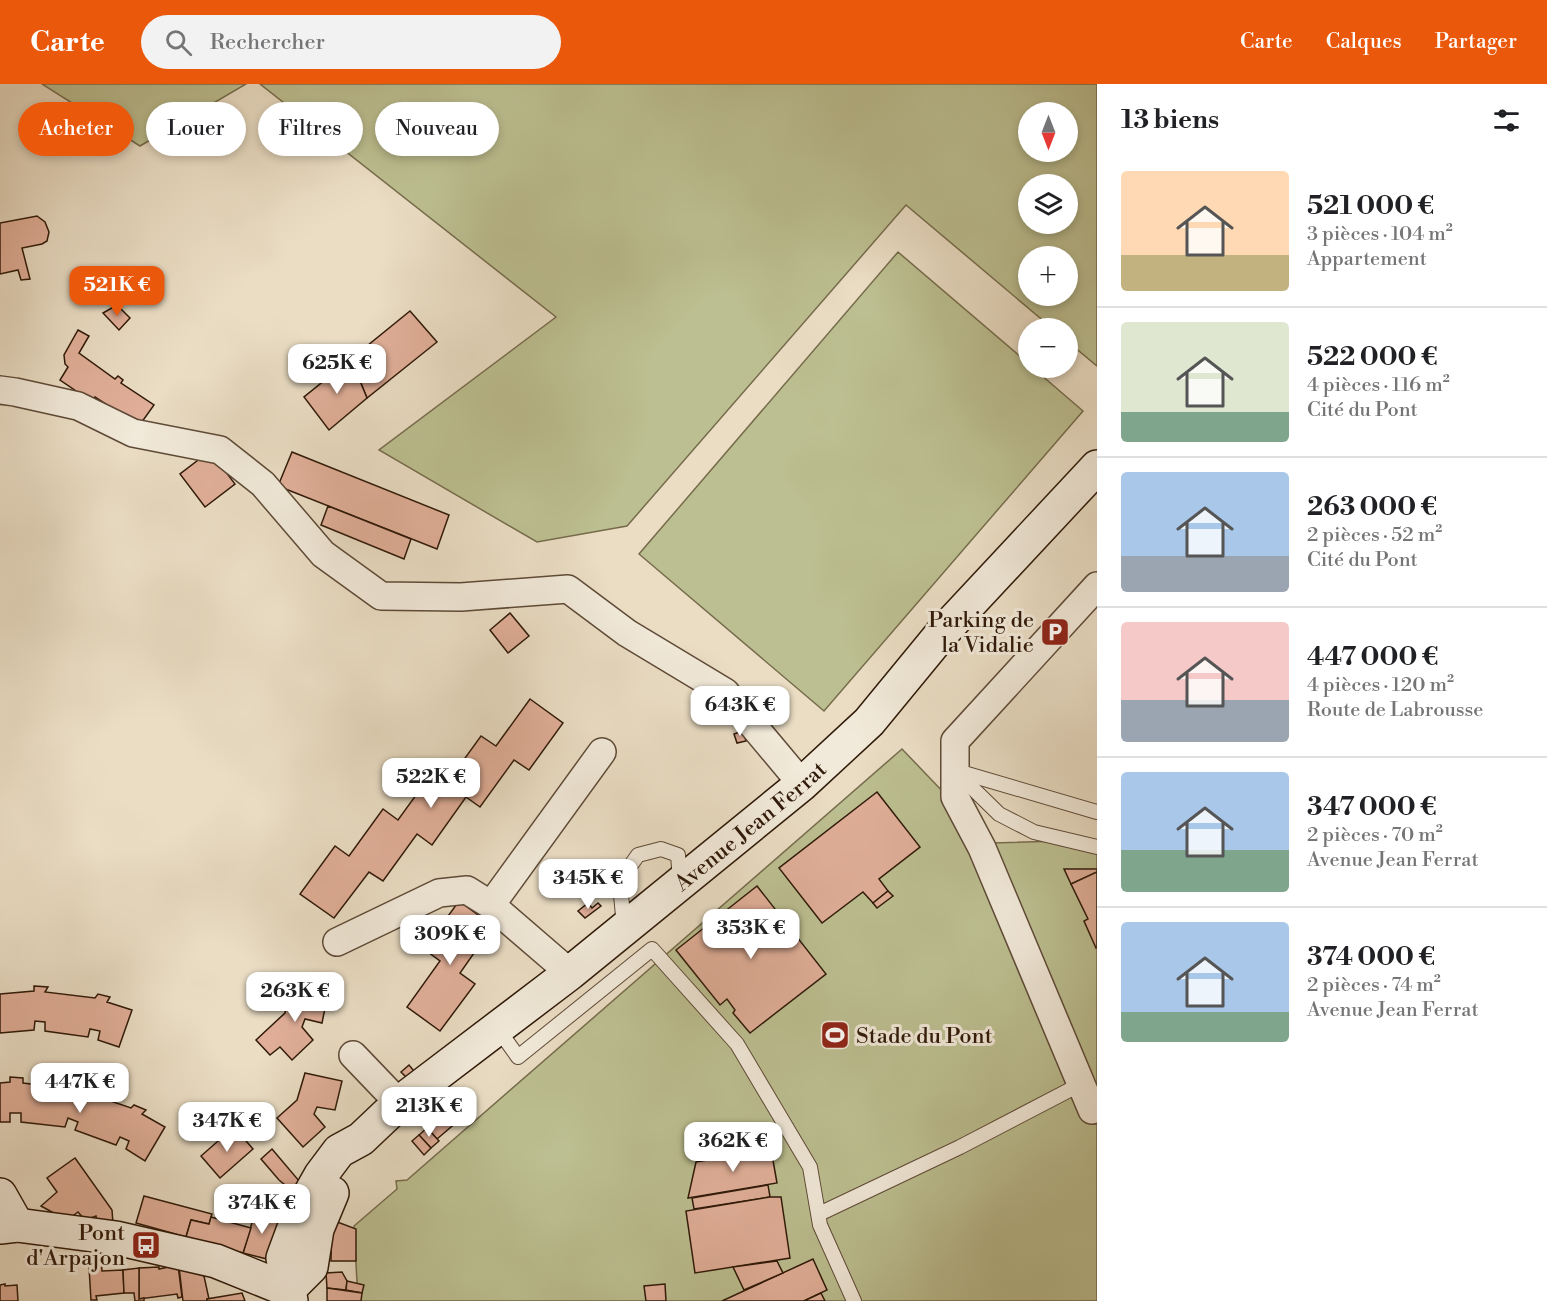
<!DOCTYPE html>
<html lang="fr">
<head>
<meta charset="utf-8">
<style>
  body { margin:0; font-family:"Libre Bodoni",serif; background:#f2f2f2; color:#202124; height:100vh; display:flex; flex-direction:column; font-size:22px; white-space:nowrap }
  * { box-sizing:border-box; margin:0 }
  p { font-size:20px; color:#757577 }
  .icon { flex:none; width:33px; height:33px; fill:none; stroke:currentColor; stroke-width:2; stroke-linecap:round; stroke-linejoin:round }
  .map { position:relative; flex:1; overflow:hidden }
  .drawer { display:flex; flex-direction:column; background:#fff; width:450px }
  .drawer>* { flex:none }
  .banner { position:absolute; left:18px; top:18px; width:570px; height:54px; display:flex; gap:12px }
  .needle { width:39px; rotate:180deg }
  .fabs { position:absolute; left:1018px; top:18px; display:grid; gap:12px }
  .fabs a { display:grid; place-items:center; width:60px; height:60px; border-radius:50%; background:#fff; box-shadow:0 3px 9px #0003; font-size:30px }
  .price { position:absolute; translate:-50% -51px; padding:0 14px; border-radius:12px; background:#fff; color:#222; font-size:20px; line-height:39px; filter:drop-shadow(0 2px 3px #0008) }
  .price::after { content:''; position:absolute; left:50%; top:36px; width:18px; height:14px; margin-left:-9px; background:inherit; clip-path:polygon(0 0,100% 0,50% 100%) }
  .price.on { background:#ea580c; color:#fff }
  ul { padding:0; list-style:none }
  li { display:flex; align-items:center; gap:18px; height:150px; padding:0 24px }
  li+li { border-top:2px solid #e0e0e0 }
  li span { display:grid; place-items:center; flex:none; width:168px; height:120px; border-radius:6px; color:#555 }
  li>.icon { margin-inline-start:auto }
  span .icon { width:72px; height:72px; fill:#fffc; stroke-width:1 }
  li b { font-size:26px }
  h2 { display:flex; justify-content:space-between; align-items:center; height:72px; padding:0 24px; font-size:26px }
  .chip { padding:0 21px; border-radius:27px; background:#fff; box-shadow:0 3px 9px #0003; font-size:21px; line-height:54px }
  .chip.on { background:#ea580c; color:#fff }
  header { display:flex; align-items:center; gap:36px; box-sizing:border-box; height:84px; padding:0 30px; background:#ea580c; color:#fff }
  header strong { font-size:28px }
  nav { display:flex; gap:33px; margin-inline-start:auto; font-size:21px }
  .search { width:420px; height:54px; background:#f2f2f2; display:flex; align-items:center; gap:15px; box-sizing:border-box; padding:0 21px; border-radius:33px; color:#757577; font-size:22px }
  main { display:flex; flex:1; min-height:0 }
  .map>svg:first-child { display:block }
</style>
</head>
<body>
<header>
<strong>Carte</strong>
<div class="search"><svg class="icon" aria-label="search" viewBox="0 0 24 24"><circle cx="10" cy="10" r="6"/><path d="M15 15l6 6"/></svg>Rechercher</div>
<nav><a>Carte</a><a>Calques</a><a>Partager</a></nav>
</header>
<main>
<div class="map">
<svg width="1097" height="1217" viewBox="0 0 1097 1217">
  <rect width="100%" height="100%" fill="#eaddc4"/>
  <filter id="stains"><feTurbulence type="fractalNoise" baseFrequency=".00333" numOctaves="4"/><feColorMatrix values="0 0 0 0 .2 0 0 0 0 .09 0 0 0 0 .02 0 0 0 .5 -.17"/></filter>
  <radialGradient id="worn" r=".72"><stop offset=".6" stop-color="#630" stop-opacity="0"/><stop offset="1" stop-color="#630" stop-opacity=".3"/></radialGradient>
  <g fill="#bcbf91" stroke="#766c4c" stroke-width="1.5" fill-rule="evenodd">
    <path d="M42 0H246L140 62Z"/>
    <path d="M260 0H1097V282L1068 258V244H1052L906 121 627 442 537 458 379 366 556 233ZM1029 28H1068V68H1029ZM1029 100H1068V140H1029ZM1068 172V212H1029V172Z"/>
    <path d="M898 168 1029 280V284H1033L1083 327 824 627 639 470Z"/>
    <path d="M902 665 992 759 1097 756V1217H358L354 1142 397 1105 396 1097 407 1096Z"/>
  </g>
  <g fill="#e1af99" stroke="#2f1908" stroke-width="1.5">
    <path d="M37 132 45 138 49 148 47 157 42 160 22 164 30 195 21 196 18 186 0 190V139Z"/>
    <path d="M117 221 130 234 119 246 103 229Z"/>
    <path d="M410 227 437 258 367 314 351 275Z"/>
    <path d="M78 246 89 252 79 269 115 295 118 292 123 296 121 299 154 321 139 342 95 313 91 317 60 296 68 283 65 280 64 271Z"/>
    <path d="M351 275 367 314 329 346 304 313Z"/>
    <path d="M210 367 235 400 205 423 180 390Z"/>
    <path d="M292 368 449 431 437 465 278 402Z"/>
    <path d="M328 422 411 455 404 475 321 441Z"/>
    <path d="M510 529 529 552 508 569 490 546Z"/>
    <path d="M530 615 563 639 529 686 514 676 480 723 466 713 432 761 417 750 383 797 369 788 334 834 300 810 335 762 349 772 383 725 398 736 432 689 447 699 481 652 496 662Z"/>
    <path d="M743 647 746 657 737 659 734 650Z"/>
    <path d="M877 708 920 763 879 795 888 807 873 819 863 808 822 839 779 784Z"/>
    <path d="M1064 785H1097V788L1071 800Z"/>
    <path d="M1097 788V863L1096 864 1084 837 1088 835 1071 800Z"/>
    <path d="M757 802 826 890 750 949 733 929 735 926 727 915 720 921 676 866Z"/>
    <path d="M888 807 893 812 877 824 873 819Z"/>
    <path d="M459 817 493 842 460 889 475 900 440 947 407 923 440 877 424 865Z"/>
    <path d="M588 819 592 824 598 819 601 822 585 834 578 827Z"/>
    <path d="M34 902 48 903 45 908 95 914 98 910 110 913 107 918 132 926 119 963 98 956 100 947 90 945 88 953 45 947V938L35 937 34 946 0 949V910L34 907Z"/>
    <path d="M290 903 328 909 322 939 305 935 302 943 313 956 292 976 280 963 270 971 256 956 285 929Z"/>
    <path d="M409 981 414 987 406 993 401 988Z"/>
    <path d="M305 989 342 997 335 1026 317 1023 314 1030 325 1043 303 1063 277 1034 297 1016Z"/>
    <path d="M10 993 23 994V999L73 1005 74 999 87 1003 84 1008 131 1024 134 1021 146 1026 142 1030 165 1043 145 1077 126 1065 129 1057 120 1053 116 1061 75 1046 78 1038 68 1034 65 1043 21 1038V1029H10V1038H0V999L10 998Z"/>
    <path d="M449 1027 458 1037 437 1055 428 1045Z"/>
    <path d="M234 1043 253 1065 220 1094 201 1072Z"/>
    <path d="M427 1044 439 1057 431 1064 419 1051Z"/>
    <path d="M419 1051 431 1064 424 1071 412 1057Z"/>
    <path d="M272 1065 300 1098 295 1109 279 1096 261 1075Z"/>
    <path d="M771 1065 777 1099 688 1114 696 1078Z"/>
    <path d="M75 1074 112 1126 113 1140 97 1138 96 1132 85 1136 78 1128 70 1134 59 1132 41 1122 57 1108 47 1094Z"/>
    <path d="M768 1101 770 1113 694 1125 692 1114Z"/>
    <path d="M263 1106 290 1117 282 1135 256 1125Z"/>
    <path d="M144 1112 212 1130 209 1140 191 1136 186 1153 136 1139Z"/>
    <path d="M770 1113H781L790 1174 695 1189 686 1127Z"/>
    <path d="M256 1125 282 1135 267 1175 243 1169Z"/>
    <path d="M211 1133 251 1144 243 1169 186 1153 191 1136 209 1140Z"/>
    <path d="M332 1136 356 1145V1177H331Z"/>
    <path d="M88 1167 101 1169 102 1187 123 1186 124 1209 96 1212 97 1216H91Z"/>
    <path d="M813 1175 827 1206 804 1217H722Z"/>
    <path d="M777 1177 783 1189 744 1206 733 1183Z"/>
    <path d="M178 1181 182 1213 178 1214 177 1210 139 1215V1184L159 1183V1185Z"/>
    <path d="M179 1183 204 1192 209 1215H207V1217H183Z"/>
    <path d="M139 1184V1215L144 1214V1217H135L134 1209H124L123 1186Z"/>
    <path d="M342 1188 347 1197 346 1206 327 1204 326 1189Z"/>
    <path d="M347 1197 364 1201 362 1209 346 1206Z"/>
    <path d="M5 1200V1202L17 1201 18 1217H0V1201Z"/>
    <path d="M665 1200 666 1217H646L644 1202Z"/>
    <path d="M327 1204 362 1209 361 1217H327Z"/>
    <path d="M242 1209 245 1217H207V1215Z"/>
    <path d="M821 1209 825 1217H804Z"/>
  </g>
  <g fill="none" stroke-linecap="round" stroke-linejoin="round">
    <g stroke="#5e4a37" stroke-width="16">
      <g id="lane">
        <path d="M957 687 1097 728"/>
        <path d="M956 688 999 730 1034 748 1097 763"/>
        <path d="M624 842 621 811 626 788 638 771 661 765 678 771 680 796"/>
        <path d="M498 945 518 973 652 865 737 960 810 1083 820 1141 854 1217"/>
        <path d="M819 1130 960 1063 1081 1000"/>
      </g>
    </g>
    <g stroke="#5e4a37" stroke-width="30">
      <g id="street">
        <path d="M0 306 15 308 78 322 133 349 220 366 263 400 323 470 381 512 461 513 568 505 627 549 725 608 802 700"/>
        <path d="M337 858 439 809 467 806 491 821"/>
        <path d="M570 889 491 821 602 668"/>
        <path d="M353 971 399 1019"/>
        <path d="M1092 1026 982 764 955 713V657L1097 502"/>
      </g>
    </g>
    <g stroke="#2f1908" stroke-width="36">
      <g id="secondary">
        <path d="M0 1111 17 1141"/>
        <path d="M0 1143 17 1141 116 1154 216 1177 288 1206"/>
        <path d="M288 1206 311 1183 317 1145 332 1109"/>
        <path id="s1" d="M291 1217 283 1174 300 1128 321 1091 339 1067 361 1055 399 1019 570 889 802 700 869 638 943 548 1097 383"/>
      </g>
    </g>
    <use href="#lane" stroke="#f1e9d9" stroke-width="14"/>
    <use href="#street" stroke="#f1e9d9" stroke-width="27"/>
    <use href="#secondary" stroke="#f1e9d9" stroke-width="33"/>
  </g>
  <defs>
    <g id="parking-square" transform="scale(1.5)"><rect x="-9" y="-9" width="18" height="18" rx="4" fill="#8f2418" stroke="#f1e9d9"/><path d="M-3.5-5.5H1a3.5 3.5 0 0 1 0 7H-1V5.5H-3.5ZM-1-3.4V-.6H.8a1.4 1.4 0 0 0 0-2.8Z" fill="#fff"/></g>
    <g id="stadium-square" transform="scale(1.5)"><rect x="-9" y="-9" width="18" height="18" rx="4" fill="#8f2418" stroke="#f1e9d9"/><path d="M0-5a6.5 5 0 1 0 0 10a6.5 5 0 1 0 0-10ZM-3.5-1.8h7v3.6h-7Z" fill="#fff"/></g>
    <g id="bus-square" transform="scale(1.5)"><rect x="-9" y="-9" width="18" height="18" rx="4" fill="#8f2418" stroke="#f1e9d9"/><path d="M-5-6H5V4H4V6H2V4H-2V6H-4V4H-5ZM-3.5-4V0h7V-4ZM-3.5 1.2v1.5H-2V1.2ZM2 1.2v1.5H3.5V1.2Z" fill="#fff"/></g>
  </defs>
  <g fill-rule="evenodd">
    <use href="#parking-square" x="1055" y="548"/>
    <use href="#stadium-square" x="835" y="951"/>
    <use href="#bus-square" x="146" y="1161"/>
  </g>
  <g text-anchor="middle" stroke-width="6" stroke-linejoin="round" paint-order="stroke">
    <g font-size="22" fill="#2f1908" stroke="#f1e9d9" text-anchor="end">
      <text x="1034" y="543">Parking de<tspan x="1034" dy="25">la Vidalie</tspan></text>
      <text x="856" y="959" text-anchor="start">Stade du Pont</text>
      <text x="125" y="1156">Pont<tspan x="125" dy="25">d'Arpajon</tspan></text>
    </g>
    <g font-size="22" fill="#2f1908" stroke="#f1e9d9">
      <text dy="8" stroke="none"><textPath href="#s1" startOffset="690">Avenue Jean Ferrat</textPath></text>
    </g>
  </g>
  <rect width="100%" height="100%" filter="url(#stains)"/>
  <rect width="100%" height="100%" fill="url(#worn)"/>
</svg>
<div class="fabs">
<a><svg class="needle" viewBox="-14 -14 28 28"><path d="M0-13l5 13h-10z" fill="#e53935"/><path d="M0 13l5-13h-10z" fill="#757577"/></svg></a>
<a><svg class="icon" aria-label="layers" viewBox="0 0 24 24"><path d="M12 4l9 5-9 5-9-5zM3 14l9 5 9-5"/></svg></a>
<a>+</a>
<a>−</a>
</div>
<b class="price on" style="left:117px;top:233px">521K €</b>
<b class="price" style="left:337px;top:311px">625K €</b>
<b class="price" style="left:740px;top:653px">643K €</b>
<b class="price" style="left:431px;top:725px">522K €</b>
<b class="price" style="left:588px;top:826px">345K €</b>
<b class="price" style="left:751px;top:876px">353K €</b>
<b class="price" style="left:450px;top:882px">309K €</b>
<b class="price" style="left:295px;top:939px">263K €</b>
<b class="price" style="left:80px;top:1030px">447K €</b>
<b class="price" style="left:429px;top:1054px">213K €</b>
<b class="price" style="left:227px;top:1069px">347K €</b>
<b class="price" style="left:733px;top:1089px">362K €</b>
<b class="price" style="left:262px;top:1151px">374K €</b>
<div class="banner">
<a class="chip on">Acheter</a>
<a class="chip">Louer</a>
<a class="chip">Filtres</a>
<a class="chip">Nouveau</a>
</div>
</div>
<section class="drawer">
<h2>13 biens<svg class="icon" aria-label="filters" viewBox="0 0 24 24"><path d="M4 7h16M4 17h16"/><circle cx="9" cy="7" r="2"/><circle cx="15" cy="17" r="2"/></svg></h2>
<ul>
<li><span style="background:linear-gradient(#ffd9b3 70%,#c2b280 0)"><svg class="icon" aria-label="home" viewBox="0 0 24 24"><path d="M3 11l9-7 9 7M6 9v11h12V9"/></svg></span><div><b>521 000 €</b><p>3 pièces · 104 m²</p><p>Appartement</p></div></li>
<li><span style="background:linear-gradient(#dfe7d0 75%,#7fa58c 0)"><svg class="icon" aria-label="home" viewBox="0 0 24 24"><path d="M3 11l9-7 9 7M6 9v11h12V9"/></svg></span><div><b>522 000 €</b><p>4 pièces · 116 m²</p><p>Cité du Pont</p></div></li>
<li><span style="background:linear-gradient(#a9c7e8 70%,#9aa5b1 0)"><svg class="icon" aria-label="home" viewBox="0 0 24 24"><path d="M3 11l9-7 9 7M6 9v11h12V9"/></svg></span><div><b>263 000 €</b><p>2 pièces · 52 m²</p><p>Cité du Pont</p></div></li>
<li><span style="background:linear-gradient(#f6c9c9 65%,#9aa5b1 0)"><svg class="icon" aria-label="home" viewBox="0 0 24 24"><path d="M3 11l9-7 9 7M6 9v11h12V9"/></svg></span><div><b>447 000 €</b><p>4 pièces · 120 m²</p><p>Route de Labrousse</p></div></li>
<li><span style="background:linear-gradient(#a9c7e8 65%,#7fa58c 0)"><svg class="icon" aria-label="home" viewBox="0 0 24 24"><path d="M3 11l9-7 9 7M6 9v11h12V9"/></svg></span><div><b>347 000 €</b><p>2 pièces · 70 m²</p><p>Avenue Jean Ferrat</p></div></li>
<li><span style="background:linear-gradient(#a9c7e8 75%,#7fa58c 0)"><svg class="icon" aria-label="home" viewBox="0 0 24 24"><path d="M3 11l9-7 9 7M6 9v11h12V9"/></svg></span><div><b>374 000 €</b><p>2 pièces · 74 m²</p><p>Avenue Jean Ferrat</p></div></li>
</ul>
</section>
</main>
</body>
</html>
